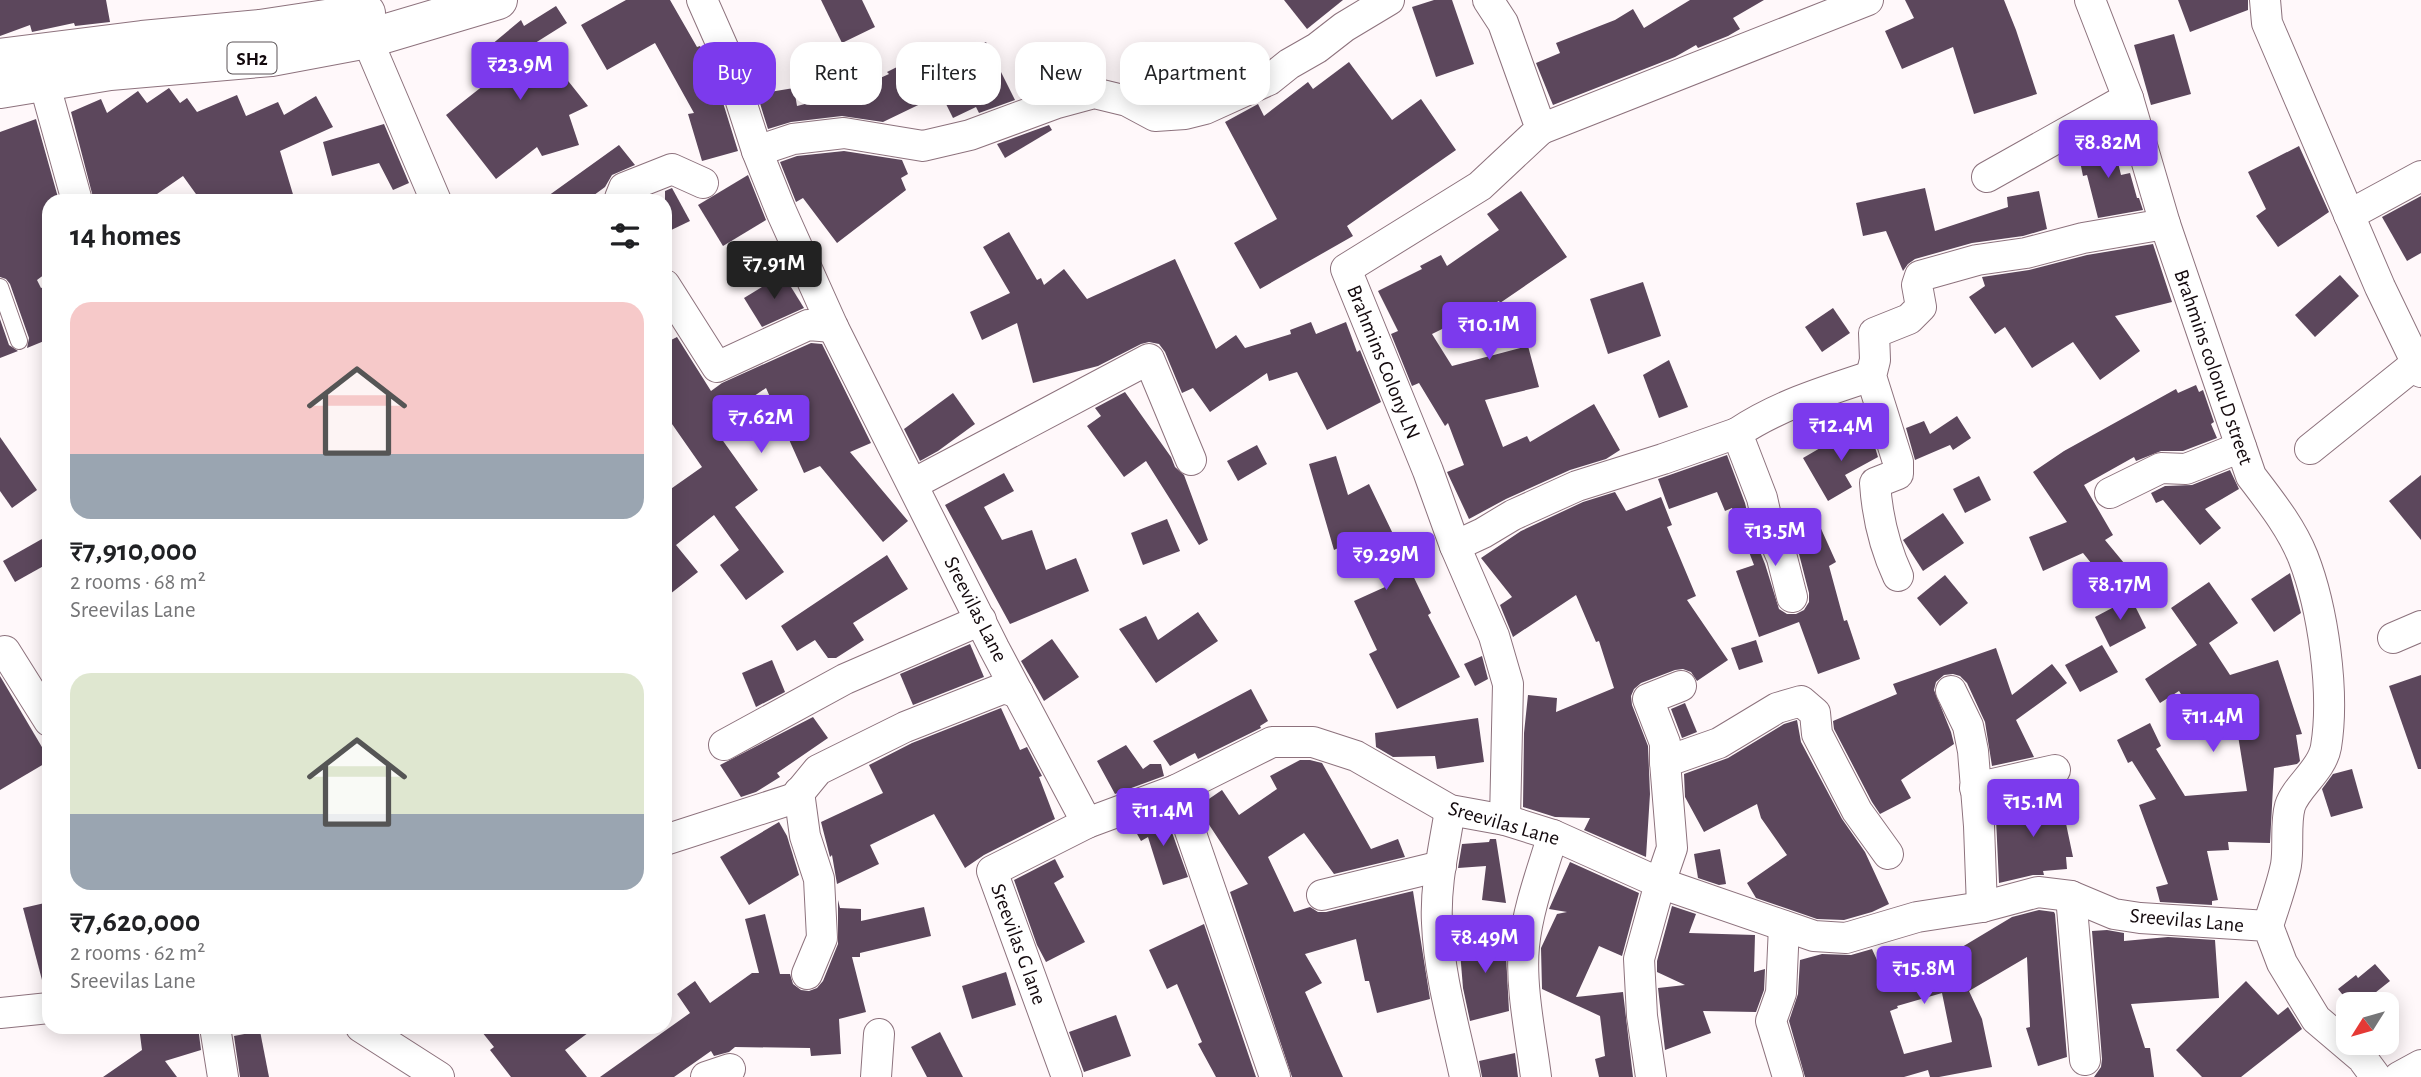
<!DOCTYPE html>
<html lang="en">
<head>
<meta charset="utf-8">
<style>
  body { margin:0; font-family:"Alegreya Sans",sans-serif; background:#f2f2f2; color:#202124; height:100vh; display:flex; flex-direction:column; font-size:26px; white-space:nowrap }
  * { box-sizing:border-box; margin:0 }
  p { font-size:23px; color:#757577 }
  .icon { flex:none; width:38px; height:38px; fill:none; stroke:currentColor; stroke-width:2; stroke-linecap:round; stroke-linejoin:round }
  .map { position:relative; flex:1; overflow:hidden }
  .drawer { position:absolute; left:42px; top:194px; width:630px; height:840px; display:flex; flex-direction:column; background:#fff; border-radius:21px; box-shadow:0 4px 18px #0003 }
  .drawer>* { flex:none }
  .guide { position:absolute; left:693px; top:42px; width:665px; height:63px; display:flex; gap:14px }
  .needle { width:46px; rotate:233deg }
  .buttons { position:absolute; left:2336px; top:992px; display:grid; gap:14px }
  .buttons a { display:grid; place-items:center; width:63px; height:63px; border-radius:14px; background:#fff; box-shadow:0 4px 18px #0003; font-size:35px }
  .price { position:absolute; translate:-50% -60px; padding:0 16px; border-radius:7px; background:#7c3aed; color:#fff; font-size:23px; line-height:46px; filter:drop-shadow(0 2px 4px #0008) }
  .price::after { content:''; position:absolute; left:50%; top:42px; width:21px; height:16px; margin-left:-10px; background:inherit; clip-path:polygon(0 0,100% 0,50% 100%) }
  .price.on { background:#222; color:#fff }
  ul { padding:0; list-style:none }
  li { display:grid; align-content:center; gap:14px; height:371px; padding:0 28px }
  li span { display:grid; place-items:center; height:217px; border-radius:21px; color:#555 }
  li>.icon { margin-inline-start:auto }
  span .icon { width:126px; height:126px; fill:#fffc; stroke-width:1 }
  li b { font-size:30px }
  h2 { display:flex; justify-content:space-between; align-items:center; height:84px; padding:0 28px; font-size:30px }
  .pill { padding:0 24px; border-radius:21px; background:#fff; box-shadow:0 4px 18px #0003; font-size:24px; line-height:63px }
  .pill.on { background:#7c3aed; color:#fff }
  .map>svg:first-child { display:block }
</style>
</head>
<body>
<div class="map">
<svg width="2421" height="1077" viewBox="0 0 2421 1077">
  <rect width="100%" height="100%" fill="#fff8fa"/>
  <g fill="#5c475c" fill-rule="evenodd">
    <path d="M0 0H106L110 22 75 26 74 23 32 32 30 25 0 36Z"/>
    <path d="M626 0H670L697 47 700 46 711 64 738 151 702 161 688 114 694 113 655 43 607 70 581 25Z"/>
    <path d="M821 0H862L875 27 842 43Z"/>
    <path d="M1284 0H1343L1307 29Z"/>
    <path d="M1434 0H1452L1474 64 1436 77 1412 7Z"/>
    <path d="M1690 0H1764L1733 18 1740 29 1728 36 1698 48 1696 45 1675 57 1553 105 1536 63 1560 53 1556 43 1615 20 1633 9 1644 28Z"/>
    <path d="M1905 0H2004L2016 30 2037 94 1974 114 1953 47 1902 69 1885 31 1914 18Z"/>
    <path d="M2178 0H2248V10L2190 32Z"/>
    <path d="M556 6 567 23 524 50 565 77 588 106 569 115 579 145 542 156 537 147 496 179 446 115 498 74 485 50 521 20 524 26Z"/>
    <path d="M2174 34 2191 94 2151 105 2134 45Z"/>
    <path d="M986 42 1015 100 979 113 976 107 953 118 941 94 883 122 842 116 791 122 768 129 757 94 794 88 797 106 845 94 889 74 887 72 945 43 953 58Z"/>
    <path d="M1349 62 1392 120 1421 99 1456 150 1347 226 1353 236 1260 289 1234 243 1277 219 1225 122 1258 104 1264 116 1308 82 1313 89Z"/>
    <path d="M169 88 180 103 187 98 197 112 237 95 246 116 278 102 284 115 316 96 333 127 280 151 295 201H201L183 176 147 201H94L71 112 101 99 107 113 138 91 147 103Z"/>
    <path d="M36 119 59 201H49V271L37 280 41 288 49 285V339L27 348 29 338 10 284 6 279 0 277V132Z"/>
    <path d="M384 124 409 183 393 190 379 163 332 176 323 142Z"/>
    <path d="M1049 125 1052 130 1005 158 997 144Z"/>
    <path d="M2112 138 2121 175 2130 173 2137 198H2139L2143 210 2098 218 2087 175 2083 176 2077 147Z"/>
    <path d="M619 145 635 165 612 175 605 187 586 201H541Z"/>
    <path d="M2299 146 2329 212 2278 247 2256 216 2266 209 2248 172Z"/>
    <path d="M844 151 902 160 908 174 901 178 906 190 837 243 803 198 796 202 780 162 797 156Z"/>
    <path d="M748 175 766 220 723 246 698 205Z"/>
    <path d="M672 188 690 221 665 233V191Z"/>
    <path d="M1925 188 1935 231 2008 207 2007 197 2039 191 2047 229 2023 236 1972 243 1915 259 1908 264 1903 271 1886 231 1863 236 1856 203Z"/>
    <path d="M1521 191 1567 257 1500 303 1499 301 1432 334 1452 366 1528 346 1539 387 1485 400 1503 447 1527 436 1530 442 1594 404 1620 450 1606 459 1570 470 1506 499 1469 519 1447 472 1464 465 1448 423 1445 426 1419 383 1412 386 1391 334 1398 331 1378 291 1422 269 1420 266 1441 255 1447 266 1499 230 1487 214Z"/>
    <path d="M2421 196V253L2407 261 2382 217Z"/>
    <path d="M1009 232 1037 280 1041 278 1044 285 1064 269 1087 299 1175 259 1216 349 1236 335 1245 348 1291 334 1290 330 1311 322 1316 334 1346 322 1357 352 1360 350 1381 402 1327 430 1297 372 1269 381 1267 373 1210 412 1193 388 1182 393 1165 352 1159 344 1149 342 1141 344 1098 366 1033 383 1017 323 982 340 970 312 1010 293 983 247Z"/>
    <path d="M2153 244 2172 302 2115 316 2140 351 2100 380 2073 342 2032 368 2005 327 1995 334 1969 297 1985 286 1982 277 2029 270 2087 255Z"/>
    <path d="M783 274 804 308 762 327 744 298Z"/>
    <path d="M2340 275 2359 296 2315 337 2295 315Z"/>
    <path d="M1643 282 1661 336 1608 354 1590 299Z"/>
    <path d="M1833 308 1850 333 1822 352 1805 327Z"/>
    <path d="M0 319 9 345 18 351 0 358Z"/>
    <path d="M677 337 711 391 722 383 811 343 822 344 871 443 850 452 908 521 883 542 820 466 804 473 766 388 719 420 723 425 716 431 758 490 735 507 784 572 746 600 720 565 739 550 714 515 676 545 698 572 665 598V493L702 467 665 414V343Z"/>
    <path d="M1669 360 1688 407 1659 418 1643 375Z"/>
    <path d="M2196 385 2199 392 2203 390 2214 422 2211 424 2217 438 2183 451H2161L2136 461 2134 457 2084 485 2113 535 2105 540 2124 563 2104 579 2083 553 2043 571 2029 537 2067 522 2033 472 2064 451 2176 389 2178 393Z"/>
    <path d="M1125 392 1171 457 1175 467 1184 475 1208 540 1199 545 1146 461 1124 477 1087 426 1101 416 1095 408Z"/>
    <path d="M953 393 975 424 938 451 920 461 904 429Z"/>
    <path d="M1957 416 1971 438 1953 450 1950 445 1915 460 1906 428 1924 421 1930 434Z"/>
    <path d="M1869 428 1878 457 1845 475 1852 487 1828 501 1803 458 1827 444 1830 448Z"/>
    <path d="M0 437 37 490 12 508 0 491Z"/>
    <path d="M1257 445 1267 464 1238 481 1227 461Z"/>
    <path d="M1727 455 1745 503 1752 532 1765 564 1779 609 1787 614H1796L1804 610 1809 602V593L1799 554 1791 535 1818 522 1836 562 1829 566 1844 621 1847 620 1860 659 1818 674 1799 622 1759 637 1736 571 1754 565 1732 508 1725 511 1717 492 1669 509 1658 479Z"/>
    <path d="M1336 456 1348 495 1369 484 1431 613 1428 615 1460 677 1397 709 1369 654 1377 650 1354 601 1385 587 1363 536 1334 550 1309 464Z"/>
    <path d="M2230 470 2239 489 2205 509 2221 528 2200 545 2163 500 2156 503 2151 493 2165 486 2192 485Z"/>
    <path d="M1004 473 1014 491 984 507 1002 540 1032 530 1046 570 1076 558 1089 591 1010 624 945 505Z"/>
    <path d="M2421 475V540L2389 501Z"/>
    <path d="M1979 476 1991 500 1965 513 1953 489Z"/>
    <path d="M1615 492 1626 511 1661 497 1672 525 1667 527 1696 596 1687 600 1728 660 1697 681 1691 672 1683 669 1675 670 1641 683 1634 689 1631 696 1632 705 1648 746 1650 794 1646 857 1584 830 1590 818 1555 817 1523 807 1524 733 1528 695 1557 698 1556 712 1614 688 1599 641 1596 642 1576 595 1513 637 1500 605 1512 597 1481 558 1521 531 1583 502Z"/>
    <path d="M1943 513 1964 543 1923 571 1903 540Z"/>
    <path d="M1167 519 1180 551 1143 565 1131 533Z"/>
    <path d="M49 535V563L15 582 3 561Z"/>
    <path d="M887 555 908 589 853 623 864 640 836 658H828L815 640 797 651 781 626Z"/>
    <path d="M2290 573 2301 613 2274 632 2251 599Z"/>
    <path d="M1945 575 1968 603 1940 626 1917 598Z"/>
    <path d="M2209 582 2238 623 2209 643 2230 675 2278 660 2302 734 2296 735 2300 761 2297 764 2274 768 2270 843 2228 842 2229 850 2207 851 2218 900 2212 901V905L2160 902 2156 887 2168 884 2139 805 2156 799 2132 761 2128 763 2117 740 2150 723 2161 746 2156 749 2185 796 2247 791 2235 717 2217 729 2206 713 2197 719 2179 691 2160 703 2145 679 2197 645 2171 608Z"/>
    <path d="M2131 598 2146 628 2110 647 2095 617Z"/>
    <path d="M1198 612 1218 641 1156 683 1119 629 1146 616 1158 640Z"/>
    <path d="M1052 639 1079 677 1044 701 1021 661Z"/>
    <path d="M1756 640 1763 662 1739 670 1731 648Z"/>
    <path d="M970 644 984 677 913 705 900 674Z"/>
    <path d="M2102 645 2118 672 2080 692 2065 665Z"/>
    <path d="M1996 648 2012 695 2052 664 2067 683 2016 720 2034 757 1992 766 1985 722 1967 683 1960 676 1953 674 1944 675 1936 682 1934 690 1951 732 1954 744 1901 780 1911 798 1880 814 1872 802 1834 729 1833 721 1897 694 1893 684Z"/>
    <path d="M1482 656 1488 679 1475 686 1464 664Z"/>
    <path d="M772 660 785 692 756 707 742 673Z"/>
    <path d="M2421 675V769H2418L2389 686Z"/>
    <path d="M0 676 49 759V761L0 790Z"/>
    <path d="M1251 689 1268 721 1260 726 1261 728 1198 759 1195 753 1170 766 1153 741Z"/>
    <path d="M1685 703 1697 732 1682 738 1671 709Z"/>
    <path d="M1001 708 1020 750 1027 747 1042 776 1039 777 1055 819 984 855 965 868 934 814 870 845 879 864 837 884 832 855 830 857 821 822 883 793 869 765 912 743Z"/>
    <path d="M813 717 828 738 777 773 780 777 756 792 741 797 720 765Z"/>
    <path d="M1478 718 1484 762 1437 769 1435 756 1393 757 1376 747 1375 733Z"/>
    <path d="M1797 720 1801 742 1842 819 1865 852 1889 904 1872 912 1844 920 1817 919 1756 898 1747 883 1787 855 1761 818 1757 804 1704 832 1685 797 1684 774 1728 758 1784 724Z"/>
    <path d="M1126 745 1143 769 1150 764H1161L1164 776 1115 794 1097 761Z"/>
    <path d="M1300 760H1310L1322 763 1371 849 1398 839 1405 857 1334 874 1304 833 1268 857 1294 912 1310 907 1318 912H1326L1413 891 1430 999 1377 1013 1369 981H1365L1356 939 1305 954 1322 983 1305 992 1343 1077H1292L1230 892 1248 884 1204 817 1200 805 1222 790 1239 815 1277 789 1270 776Z"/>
    <path d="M2352 769 2363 808 2331 817 2322 789 2333 774Z"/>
    <path d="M2052 789 2053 796 2060 795 2073 857H2066L2067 869 2043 871 2044 875H2033L1999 883 1996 819 2028 812 2025 795Z"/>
    <path d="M1165 813 1188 877 1163 885 1148 837 1141 841 1132 825Z"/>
    <path d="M779 822 787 836 799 875 749 905 720 857Z"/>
    <path d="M1490 839H1496L1506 903 1482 900 1486 866 1458 868 1462 844 1489 842Z"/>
    <path d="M1720 849 1726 884 1719 885 1698 878 1694 854Z"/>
    <path d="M1055 859 1064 877 1054 883 1085 942 1046 962 1037 945 1014 880Z"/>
    <path d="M1570 862 1639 893 1622 956 1599 946 1576 997 1623 992 1633 1077H1599L1595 1059 1605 1056 1600 1016 1542 989 1541 948 1557 914 1567 912 1549 909Z"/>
    <path d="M838 900 840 908 861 909V921L924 907 931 936 860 953V957H852L866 1012 839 1019 841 1054 811 1056 810 1048 735 1047 729 1052 714 1056 711 1051 674 1077H600L690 1013 677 994 695 981 710 1003 752 973H759L745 919 765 914 780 974H790L793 984 801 990 809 991 817 988 823 981 838 944Z"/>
    <path d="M49 902V979L42 980 23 908Z"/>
    <path d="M1672 906 1696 914 1689 933 1755 935 1754 972 1765 969 1764 990 1756 1012 1703 1011 1711 1033 1665 1050 1658 988 1685 985 1657 972V961Z"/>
    <path d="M2039 910 2054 912 2055 914 2067 1057 2038 1066 2026 1028 2030 1027 2027 957 1969 991 1982 1019 1992 1067 1939 1077H1930L1928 1070 1904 1077H1805L1789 1021 1798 994 1800 960 1822 954 1851 955 1872 949 1881 969 1940 952 1942 959 2012 917ZM1942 993 1952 1042 1904 1054 1890 1011 1898 1008 1897 1006Z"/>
    <path d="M1204 924 1256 1077H1216L1198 1044 1202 1042 1177 984 1167 989 1149 950Z"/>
    <path d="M1499 929 1506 955 1509 1011 1470 1021 1463 988 1459 939Z"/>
    <path d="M2107 930 2124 933V941L2168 937 2215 940 2219 998 2131 1004 2145 1048H2150L2154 1077H2094L2101 1067 2102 1059 2092 931Z"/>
    <path d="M2375 964 2390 981 2361 1004H2350L2338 989 2356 975 2358 978Z"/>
    <path d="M1006 972 1016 1005 972 1019 962 986Z"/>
    <path d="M2246 981 2278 1015 2288 1007 2302 1029 2241 1077H2202L2176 1050Z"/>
    <path d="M1116 1015 1131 1056 1084 1072 1069 1032Z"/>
    <path d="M139 1027H198L201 1050 165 1061 177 1077H103L142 1050Z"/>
    <path d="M478 1027H596L565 1050 587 1077H511L490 1050 494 1047Z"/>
    <path d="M260 1031 269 1077H240L234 1036Z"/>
    <path d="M940 1032 963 1077H927L911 1047Z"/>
    <path d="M1515 1053 1518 1077H1482L1479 1061Z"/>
  </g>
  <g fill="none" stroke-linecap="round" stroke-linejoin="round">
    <g stroke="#8d727d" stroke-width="18">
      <path id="service" d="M0 287 19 341"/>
    </g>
    <g stroke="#8d727d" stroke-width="32">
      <g id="minor">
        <path d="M702 0 725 52 757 151 781 211 833 327 994 648 1087 823 1176 790 1272 742H1313L1356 756 1450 810 1505 820 1553 835 1660 883 1814 936 1846 938 1917 917 1982 907 2038 892 2071 896 2114 914 2140 918 2268 926 2282 963 2316 1019 2362 1058 2376 1077"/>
        <path d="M1488 0 1503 23 1541 129 1480 186 1346 269 1428 471 1455 546 1494 636 1508 684 1505 820"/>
        <path d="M2090 0 2128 98 2165 224 2251 476C2270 501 2291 527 2303 557 2323 608 2335 692 2326 747 2322 770 2296 787 2290 806 2285 824 2289 846 2286 865 2282 885 2274 906 2268 926"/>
        <path d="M2265 0 2267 23 2380 287 2421 372"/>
        <path d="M367 39 436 201"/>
        <path d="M44 82 77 201"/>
        <path d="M1541 129 1868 0"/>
        <path d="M757 151 793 139 844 133 923 146 970 135 1057 103 1094 93 1127 101 1155 116 1185 114 1205 109 1269 80 1289 64 1317 48 1344 27 1389 0"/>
        <path d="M1987 177 2128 98"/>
        <path d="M622 201 620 198 624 188 672 169 703 183"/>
        <path d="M2349 215 2421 176"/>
        <path d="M665 285 717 367 808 325 833 327"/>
        <path d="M2310 449 2417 363"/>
        <path d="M913 484 1149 359 1191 460"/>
        <path d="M2110 493 2161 468 2186 469 2241 447"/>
        <path d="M1455 546 1483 533 1513 515 1577 486 1663 459 1737 433"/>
        <path d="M1898 576C1885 548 1877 514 1875 483L1898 474V462L1871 376 1875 360 1874 333 1909 319 1921 307 1917 285 1920 276 1977 260 2026 253 2083 238 2165 224"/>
        <path d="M1792 597 1782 558 1768 525 1762 498 1737 433C1777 406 1825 391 1871 376"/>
        <path d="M2393 638 2421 626"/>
        <path d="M5 651 49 721"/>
        <path d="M1951 691 1968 726 1973 751 1979 826 1982 907"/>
        <path d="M724 745 845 679 981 620"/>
        <path d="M1665 762V743L1648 699 1681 686"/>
        <path d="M1975 788 2055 770"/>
        <path d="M1176 790 1275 1077"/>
        <path d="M799 792 805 836 819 879 822 938 807 974"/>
        <path d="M1450 810C1444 848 1435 885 1437 923 1439 975 1454 1026 1465 1077"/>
        <path d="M665 840 795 798 818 770 905 727 1004 688 1018 693"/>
        <path d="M1322 895 1441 866"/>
        <path d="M2071 896 2085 1060"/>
        <path d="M1784 926 1781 993 1771 1021 1788 1077"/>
        <path d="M0 1013 49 1008"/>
        <path d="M215 1027 223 1077"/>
        <path d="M361 1027 439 1077"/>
        <path d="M706 1077 730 1069"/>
        <path d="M876 1077 879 1034"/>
        <path d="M1067 1077 992 871 1087 823"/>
        <path d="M1536 1077C1531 1037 1520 986 1524 946 1528 908 1542 871 1553 835"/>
        <path d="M1651 1077 1642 1016 1639 959 1660 883 1672 848 1665 762 1719 743 1777 708 1801 701 1815 713 1817 734 1857 811 1888 854"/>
        <path d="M2399 1077 2421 1065"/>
      </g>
    </g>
    <g stroke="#8d727d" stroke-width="40">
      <g id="primary">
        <path d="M0 58 142 40 260 29 366 13"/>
        <path d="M0 89 110 71 271 57 367 39 498 0"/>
      </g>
    </g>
    <use href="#service" stroke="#fff" stroke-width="16"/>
    <use href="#minor" stroke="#fff" stroke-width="30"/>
    <use href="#primary" stroke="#fff" stroke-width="38"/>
  </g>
  <g text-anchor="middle" stroke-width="7" stroke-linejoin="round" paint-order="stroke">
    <rect fill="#fff" stroke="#5a5356" stroke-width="2" x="227.5" y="42.5" width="49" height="31" rx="5"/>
    <g font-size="19" font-weight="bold" fill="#13090d">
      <text x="252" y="65">SH2</text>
    </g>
    <g font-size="21" fill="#13090d" stroke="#fff">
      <text transform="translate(1384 362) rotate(68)" y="7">Brahmins Colony LN</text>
      <text transform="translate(2214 367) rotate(71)" y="7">Brahmins colonu D street</text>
      <text transform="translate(976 609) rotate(63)" y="7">Sreevilas Lane</text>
      <text transform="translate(1504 823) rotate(16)" y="7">Sreevilas Lane</text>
      <text transform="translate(2187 920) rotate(5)" y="7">Sreevilas Lane</text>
      <text transform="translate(1019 944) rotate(70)" y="7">Sreevilas G lane</text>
    </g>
  </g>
</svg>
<div class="buttons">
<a><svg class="needle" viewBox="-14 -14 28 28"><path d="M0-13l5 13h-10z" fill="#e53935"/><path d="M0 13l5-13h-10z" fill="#757577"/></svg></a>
</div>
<b class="price" style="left:520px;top:102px">₹23.9M</b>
<b class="price" style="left:2108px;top:180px">₹8.82M</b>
<b class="price on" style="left:774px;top:301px">₹7.91M</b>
<b class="price" style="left:1489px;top:362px">₹10.1M</b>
<b class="price" style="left:761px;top:455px">₹7.62M</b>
<b class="price" style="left:1841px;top:463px">₹12.4M</b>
<b class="price" style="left:1775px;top:568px">₹13.5M</b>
<b class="price" style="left:1386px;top:592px">₹9.29M</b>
<b class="price" style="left:2120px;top:622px">₹8.17M</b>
<b class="price" style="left:2213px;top:754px">₹11.4M</b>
<b class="price" style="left:2033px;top:839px">₹15.1M</b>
<b class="price" style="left:1163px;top:848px">₹11.4M</b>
<b class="price" style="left:1485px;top:975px">₹8.49M</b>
<b class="price" style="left:1924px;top:1006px">₹15.8M</b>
<div class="guide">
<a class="pill on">Buy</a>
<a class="pill">Rent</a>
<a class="pill">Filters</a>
<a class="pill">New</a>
<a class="pill">Apartment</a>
</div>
<section class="drawer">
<h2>14 homes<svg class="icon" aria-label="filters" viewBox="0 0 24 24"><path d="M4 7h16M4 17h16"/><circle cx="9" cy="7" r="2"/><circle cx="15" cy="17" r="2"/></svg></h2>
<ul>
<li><span style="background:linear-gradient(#f6c9c9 70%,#9aa5b1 0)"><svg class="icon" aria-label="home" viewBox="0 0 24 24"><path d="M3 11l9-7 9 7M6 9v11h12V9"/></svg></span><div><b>₹7,910,000</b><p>2 rooms · 68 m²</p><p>Sreevilas Lane</p></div></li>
<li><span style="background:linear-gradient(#dfe7d0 65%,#9aa5b1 0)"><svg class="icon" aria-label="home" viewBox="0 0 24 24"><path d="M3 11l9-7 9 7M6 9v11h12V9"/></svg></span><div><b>₹7,620,000</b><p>2 rooms · 62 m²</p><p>Sreevilas Lane</p></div></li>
</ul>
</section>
</div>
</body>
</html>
